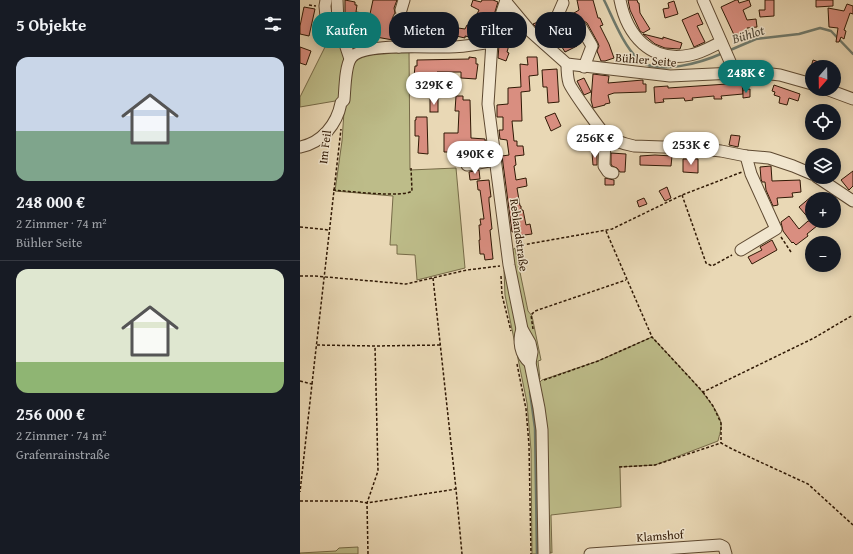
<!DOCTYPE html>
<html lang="de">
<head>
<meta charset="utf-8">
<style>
  body { margin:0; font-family:"Gentium Book Plus",serif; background:#20242c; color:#f1f3f6; height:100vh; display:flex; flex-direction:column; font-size:15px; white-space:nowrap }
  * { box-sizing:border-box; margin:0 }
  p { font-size:13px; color:#9ea1a6 }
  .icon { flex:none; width:22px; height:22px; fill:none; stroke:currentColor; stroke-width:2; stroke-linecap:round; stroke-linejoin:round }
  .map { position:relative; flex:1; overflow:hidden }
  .details { display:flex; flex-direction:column; background:#171b24; width:300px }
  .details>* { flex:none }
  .top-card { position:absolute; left:12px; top:12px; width:380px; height:36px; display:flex; gap:8px }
  .needle { width:26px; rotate:200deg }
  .fabs { position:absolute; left:505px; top:60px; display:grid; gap:8px }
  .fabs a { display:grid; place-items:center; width:36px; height:36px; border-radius:50%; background:#171b24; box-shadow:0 2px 10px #0003; font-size:20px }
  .price { position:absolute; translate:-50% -34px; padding:0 9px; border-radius:14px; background:#fff; color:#222; font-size:13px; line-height:26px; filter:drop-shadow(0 1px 2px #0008) }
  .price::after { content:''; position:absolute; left:50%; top:24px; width:12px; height:9px; margin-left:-6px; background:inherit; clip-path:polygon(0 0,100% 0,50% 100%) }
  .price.on { background:#0f766e; color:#fff }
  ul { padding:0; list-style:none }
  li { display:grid; align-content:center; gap:8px; height:212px; padding:0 16px }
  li+li { border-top:1px solid #363941 }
  li span { display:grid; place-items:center; height:124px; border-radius:12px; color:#555 }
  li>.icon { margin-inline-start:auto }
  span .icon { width:72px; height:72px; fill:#fffc; stroke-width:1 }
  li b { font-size:17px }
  h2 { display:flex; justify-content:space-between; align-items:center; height:48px; padding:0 16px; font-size:17px }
  .pill { padding:0 14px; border-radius:16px; background:#171b24; box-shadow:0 2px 10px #0003; font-size:14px; line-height:36px }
  .pill.on { background:#0f766e; color:#fff }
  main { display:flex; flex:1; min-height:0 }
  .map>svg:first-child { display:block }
</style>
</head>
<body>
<main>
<section class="details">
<h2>5 Objekte<svg class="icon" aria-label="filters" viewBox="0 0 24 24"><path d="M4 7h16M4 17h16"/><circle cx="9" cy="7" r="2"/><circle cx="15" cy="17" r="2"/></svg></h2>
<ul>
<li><span style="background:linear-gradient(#c9d6e8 60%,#7fa58c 0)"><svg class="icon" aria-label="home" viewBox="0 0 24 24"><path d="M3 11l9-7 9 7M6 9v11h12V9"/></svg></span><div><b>248 000 €</b><p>2 Zimmer · 74 m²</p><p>Bühler Seite</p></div></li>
<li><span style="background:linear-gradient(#dfe7d0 75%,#8fb573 0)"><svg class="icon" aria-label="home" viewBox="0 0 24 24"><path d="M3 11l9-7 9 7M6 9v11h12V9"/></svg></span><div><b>256 000 €</b><p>2 Zimmer · 74 m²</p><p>Grafenrainstraße</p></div></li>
</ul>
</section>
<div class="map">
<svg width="553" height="554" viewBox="0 0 553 554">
  <rect width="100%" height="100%" fill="#e9d8b5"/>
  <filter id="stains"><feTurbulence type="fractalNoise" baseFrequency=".005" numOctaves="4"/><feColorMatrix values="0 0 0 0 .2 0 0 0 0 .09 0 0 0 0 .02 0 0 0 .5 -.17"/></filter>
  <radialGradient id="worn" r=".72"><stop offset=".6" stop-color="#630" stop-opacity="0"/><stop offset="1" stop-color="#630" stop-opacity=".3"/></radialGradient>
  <g fill="#bdbc89" stroke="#766a47">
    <path d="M30 37 43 40 47 54 41 100 0 107V97Z"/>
    <path d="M109 49 110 170 156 168 165 268 117 280 115 255 97 254V245H90L93 196 35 191 42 141 45 97 55 58 85 51Z"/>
    <path d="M215 248 228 311 232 316 241 360 238 361 240 379 236 378 211 251Z"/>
    <path d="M204 270H206L238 431 240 554H232L231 450 227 403 205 295Z"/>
    <path d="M352 337C367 354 418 403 421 423 422 428 419 436 418 441L355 465 320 467 321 507 251 515 252 553 248 551 238 384 242 380 298 361Z"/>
    <path d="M58 547V554H0V553L36 551 39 548Z"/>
  </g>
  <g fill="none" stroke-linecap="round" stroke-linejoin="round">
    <g stroke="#6e796c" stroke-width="2.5">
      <path d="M304 0C313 18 323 45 338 59 356 77 403 62 423 53"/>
      <path d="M428 51 456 39 499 34 520 28 531 31 553 54"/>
      <path d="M230 392 235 428 237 554"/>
    </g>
  </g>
  <g fill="#d98e80" stroke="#301905">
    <path d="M45 0 55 2V5H57L56 12 70 14 73 0H97L94 8 95 13 92 19 96 24 93 40 76 37 75 42 68 43 63 42 65 30 47 27 45 22Z"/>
    <path d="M173 0 181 2 182 0H193L198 2 194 15 189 14 184 36H176L175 38H174L165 36V38L156 36 158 28 165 29 167 25 176 28 179 14H177L179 10 171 6Z"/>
    <path d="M277 0H293L298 18H300L303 25 300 26 309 44 314 58 305 61H301L297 51 299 46 298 43 287 23 284 21H277L274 28 265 33 261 26 264 19 279 10Z"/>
    <path d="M328 0H337L338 3H339L340 13 350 29 343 33 340 31 330 10Z"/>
    <path d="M436 0H438L439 3 449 0 451 6 443 10 447 20 456 19 457 27 447 28 448 31 435 37 421 7Z"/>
    <path d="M465 0H474V16L460 17 459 10H465Z"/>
    <path d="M516 0H533V6L516 7Z"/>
    <path d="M374 1 378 14 365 18 363 9 369 8 368 3Z"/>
    <path d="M547 4 553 6V14L550 13 544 30 546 31 544 39 541 37 539 42H536L538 28 529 27 528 8 544 11Z"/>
    <path d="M4 7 15 9 9 36 0 34V26Z"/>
    <path d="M398 13 403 24 397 26 405 42 394 47 382 20Z"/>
    <path d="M245 19 246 23 243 31 241 32 233 24Z"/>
    <path d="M206 25 214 28 207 52 209 53 206 61 198 58 199 45Z"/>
    <path d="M270 32 277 46 265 52 257 39Z"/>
    <path d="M343 34 363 39V37L382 43 380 49 365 48 355 44Z"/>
    <path d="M0 47 11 51 6 65 0 63Z"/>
    <path d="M169 57 176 58V64H178L176 79 161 78V72H137V82H130V77H114L115 66H117V60L169 59Z"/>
    <path d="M227 57H237L238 75 229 76 230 91 221 92 222 121H212L214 141H217V146H223L224 155 215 156 216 165 214 166 216 180 226 178 227 186 217 188 220 206H221V210H223L226 225 230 224 232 234 216 236 215 231 212 232 202 156 209 155 207 140 200 139 199 130H203V117H197V105L208 104V88L221 87 220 64 228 65Z"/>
    <path d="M513 60 531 66V67H511Z"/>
    <path d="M257 69 259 102 248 103 247 87H243L242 70Z"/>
    <path d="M293 74 309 76 308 83 343 80V84H346V92L314 93 308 95 310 103 305 104V105L293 108 291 100Z"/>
    <path d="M284 78 291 92 284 95 277 81Z"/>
    <path d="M442 83 443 94 421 96 422 99H414V96L392 98 393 100 385 101 384 98 363 99 364 102 355 103 354 87 368 86V88Z"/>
    <path d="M474 85 500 94 498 101 489 98 487 105 479 103 480 97 474 95 475 92 472 91Z"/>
    <path d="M450 89V97L443 98V90Z"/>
    <path d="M156 96H163V100H170L171 138 185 139 186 149H172L171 155 160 154V152H144V133H158L159 111H155Z"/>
    <rect x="130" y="99" width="8" height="13"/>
    <path d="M255 113 261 126 251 131 245 117Z"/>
    <path d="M116 117H127L128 154 118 153 119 136H115V120H116Z"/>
    <path d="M282 135 289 136V138L298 139 297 150H282Z"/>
    <path d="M431 135 440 136 438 147 429 145Z"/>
    <path d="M292 153H297V165H293Z"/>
    <path d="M311 153 326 154 325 172H320L317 168 312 166 311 164Z"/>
    <path d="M355 155 372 156 371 166 340 165V156Z"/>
    <path d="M383 159H398V173L383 172Z"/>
    <path d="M471 166 472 181 500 180 501 192 492 193 493 197 477 198 478 205 473 206 466 190 465 182H462L461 179 460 167Z"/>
    <path d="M179 170 180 179 170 180 169 172Z"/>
    <path d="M553 171V186L549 190 541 180Z"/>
    <path d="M305 178 314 180V185H305Z"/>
    <path d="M189 180 191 197H189V201L192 229 190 230 193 259 185 260 184 254H180L179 240H180L179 225H181L180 219H184L180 190H178L177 181Z"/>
    <path d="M367 187 371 198 365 201 359 191Z"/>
    <path d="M512 196V221H523L507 234 508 236 496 245 493 242 492 243 483 231 481 222 489 216 499 229 508 221H511L499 207Z"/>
    <path d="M344 198 347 204 339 207 337 201Z"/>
    <path d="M472 240 477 250 452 264 448 257 462 250 460 247Z"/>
  </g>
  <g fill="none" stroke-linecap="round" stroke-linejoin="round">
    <g stroke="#5e4931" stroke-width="13">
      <g id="minor">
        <path d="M37 0 38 23 50 59"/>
        <path d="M206 0 192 42 188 104 209 265 222 329 230 343 232 352 230 363 239 408 242 430 244 554"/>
        <path d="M320 0C327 35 350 63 390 55 401 53 411 47 421 42"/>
        <path d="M403 0 435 73"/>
        <path d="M206 2 231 32 267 64 370 76 435 73H463L480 75 512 84"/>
        <path d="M101 10 104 0"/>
        <path d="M26 17 25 6 26 0"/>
        <path d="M99 18 104 20 99 47"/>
        <path d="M281 27 292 46 284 67"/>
        <path d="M245 44 263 3"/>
        <path d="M267 64C267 71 267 76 269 83 271 89 301 131 305 134 313 141 324 144 334 146L392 148 421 151 446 156 469 158 493 166 512 174"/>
        <path d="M526 89 553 99"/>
        <path d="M305 134 304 166 308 172 313 173"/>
        <path d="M0 147C22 143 37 124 41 103L44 100C45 90 45 66 51 58 62 42 130 48 149 47 164 47 178 44 192 42"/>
        <path d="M167 165 195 160"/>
        <path d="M517 177 553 201"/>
        <path d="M441 250 476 229 451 174 446 156"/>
        <path d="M222 329C218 341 220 355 230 363"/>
        <path d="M290 554 420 545 424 547 426 554"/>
      </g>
    </g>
    <g stroke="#301905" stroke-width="1.5" stroke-dasharray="3 2" stroke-linecap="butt">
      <path d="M9 5 16 6"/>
      <path d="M33 190C47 191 103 198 112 191L111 168"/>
      <path d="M382 195 406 263 412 266 432 255"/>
      <path d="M0 227 29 230"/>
      <path d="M306 231 352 337"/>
      <path d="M481 237 491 252"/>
      <path d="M217 246 312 229 382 195 442 172"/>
      <path d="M0 276H15L106 284 167 270 200 266"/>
      <path d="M201 276 202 295 211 331"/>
      <path d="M133 278 156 489"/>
      <path d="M233 329 231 315 235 311 326 280"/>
      <path d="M17 345 75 346 141 345"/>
      <path d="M217 364 226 409 229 445 231 554"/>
      <path d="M244 380 298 361 352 337 403 392 514 338 553 315"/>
      <path d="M0 381 12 384 0 492"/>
      <path d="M12 384 41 129"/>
      <path d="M403 392 413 406 421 423V443"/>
      <path d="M319 467 355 465 421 443 432 449 508 484 553 525"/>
      <path d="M0 501H56L67 503 156 489 162 554"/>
      <path d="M68 554 67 503 78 471 75 346"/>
    </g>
    <use href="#minor" stroke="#f1e6cf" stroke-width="11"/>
  </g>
  <g text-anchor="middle" stroke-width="3" stroke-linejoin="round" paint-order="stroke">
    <g font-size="12" fill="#301905" stroke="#f1e6cf">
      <text transform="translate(346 60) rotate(5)" y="4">Bühler Seite</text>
      <text transform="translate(25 147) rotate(-83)" y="4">Im Feil</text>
      <text transform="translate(219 235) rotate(82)" y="4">Reblandstraße</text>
      <text transform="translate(360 536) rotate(-4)" y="4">Klamshof</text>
    </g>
    <g font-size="13" font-style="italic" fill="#4f4939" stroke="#f1e6cf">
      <text transform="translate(448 34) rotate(-17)" y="5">Bühlot</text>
    </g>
  </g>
  <rect width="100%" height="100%" filter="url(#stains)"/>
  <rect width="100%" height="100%" fill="url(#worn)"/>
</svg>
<div class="fabs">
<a><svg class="needle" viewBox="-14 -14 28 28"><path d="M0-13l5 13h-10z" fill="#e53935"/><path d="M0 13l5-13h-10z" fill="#9ea1a6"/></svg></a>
<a><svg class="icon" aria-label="locate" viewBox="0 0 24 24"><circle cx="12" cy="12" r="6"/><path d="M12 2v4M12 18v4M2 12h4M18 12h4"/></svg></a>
<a><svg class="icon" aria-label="layers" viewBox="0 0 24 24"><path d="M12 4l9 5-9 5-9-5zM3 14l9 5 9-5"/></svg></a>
<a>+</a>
<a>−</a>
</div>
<b class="price on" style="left:446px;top:94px">248K €</b>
<b class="price" style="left:134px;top:106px">329K €</b>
<b class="price" style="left:295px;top:159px">256K €</b>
<b class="price" style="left:391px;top:166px">253K €</b>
<b class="price" style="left:175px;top:175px">490K €</b>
<div class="top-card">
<a class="pill on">Kaufen</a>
<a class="pill">Mieten</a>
<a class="pill">Filter</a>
<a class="pill">Neu</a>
</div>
</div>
</main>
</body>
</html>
